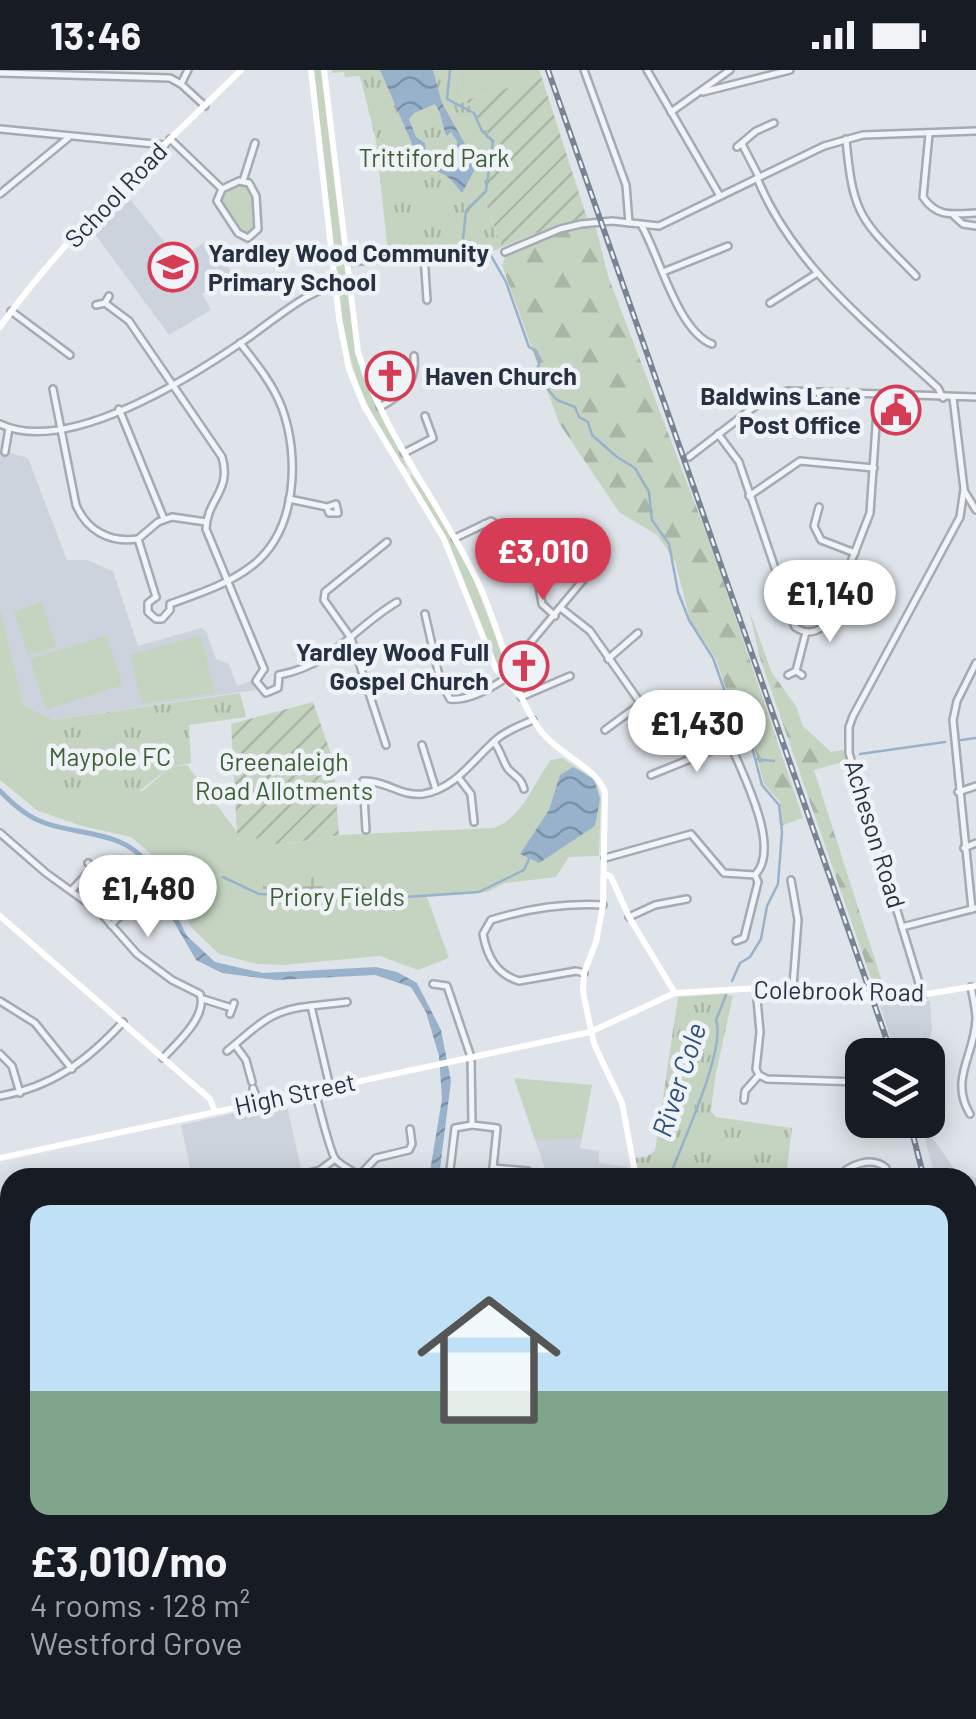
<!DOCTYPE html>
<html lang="en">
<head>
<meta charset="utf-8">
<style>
  body { margin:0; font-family:Barlow,sans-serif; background:#242831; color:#f1f3f6; height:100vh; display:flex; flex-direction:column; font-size:38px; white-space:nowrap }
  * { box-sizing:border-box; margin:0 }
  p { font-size:32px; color:#9ea1a6 }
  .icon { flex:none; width:55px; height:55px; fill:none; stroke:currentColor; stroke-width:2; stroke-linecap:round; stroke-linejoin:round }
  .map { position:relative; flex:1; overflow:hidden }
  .drawer { position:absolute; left:0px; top:1098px; width:978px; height:552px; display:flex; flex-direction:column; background:#171b24; border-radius:30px 30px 0 0; box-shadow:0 5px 25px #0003 }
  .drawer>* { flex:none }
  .tools { position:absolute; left:845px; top:968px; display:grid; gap:20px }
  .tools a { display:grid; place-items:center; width:100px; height:100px; border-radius:20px; background:#171b24; box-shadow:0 5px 25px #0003; font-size:50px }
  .price { position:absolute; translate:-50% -85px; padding:0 22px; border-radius:35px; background:#fff; color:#222; font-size:32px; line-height:65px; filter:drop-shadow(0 2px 5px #0008) }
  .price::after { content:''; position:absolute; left:50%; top:60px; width:30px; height:22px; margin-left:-15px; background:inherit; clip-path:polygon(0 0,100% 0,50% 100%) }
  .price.current { background:#d73c56; color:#fff }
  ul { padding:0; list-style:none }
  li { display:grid; align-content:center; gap:20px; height:530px; padding:0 30px }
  li span { display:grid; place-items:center; height:310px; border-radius:20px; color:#555 }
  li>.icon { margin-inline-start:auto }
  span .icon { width:180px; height:180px; fill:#fffc; stroke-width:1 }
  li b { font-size:42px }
  .status { display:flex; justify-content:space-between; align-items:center; height:70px; padding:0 50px; background:#171b24; direction:ltr }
  .status svg { height:28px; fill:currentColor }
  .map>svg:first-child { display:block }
</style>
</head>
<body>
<div class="status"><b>13:46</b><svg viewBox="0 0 49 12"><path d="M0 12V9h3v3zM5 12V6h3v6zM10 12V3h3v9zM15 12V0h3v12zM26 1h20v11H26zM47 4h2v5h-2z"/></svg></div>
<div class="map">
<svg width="976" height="1649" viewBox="0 0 976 1649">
  <defs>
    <pattern id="forest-firs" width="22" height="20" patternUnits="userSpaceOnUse" patternTransform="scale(2.5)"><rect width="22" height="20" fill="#c5d4c0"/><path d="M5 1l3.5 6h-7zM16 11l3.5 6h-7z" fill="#a9b6a6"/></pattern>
    <pattern id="wetland-marsh" width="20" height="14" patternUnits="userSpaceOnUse" patternTransform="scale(2.5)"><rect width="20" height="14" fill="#c5d4c0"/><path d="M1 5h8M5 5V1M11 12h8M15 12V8" fill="none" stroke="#a9b6a6"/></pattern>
    <pattern id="park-tufts" width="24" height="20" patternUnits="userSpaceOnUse" patternTransform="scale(2.5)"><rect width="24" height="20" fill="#c5d4c0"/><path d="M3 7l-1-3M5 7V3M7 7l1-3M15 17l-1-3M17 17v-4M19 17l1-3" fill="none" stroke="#a9b6a6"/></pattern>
    <pattern id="garden-furrows" width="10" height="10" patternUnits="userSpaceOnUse" patternTransform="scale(2.5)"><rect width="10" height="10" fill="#c5d4c0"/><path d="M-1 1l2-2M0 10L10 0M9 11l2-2" fill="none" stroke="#a9b6a6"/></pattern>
    <pattern id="water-waves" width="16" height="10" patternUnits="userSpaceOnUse" patternTransform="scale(2.5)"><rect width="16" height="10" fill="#98b2cc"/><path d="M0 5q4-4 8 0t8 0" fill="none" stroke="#7c91a7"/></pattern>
  </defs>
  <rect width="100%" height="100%" fill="#dfe4ea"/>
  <g fill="#cdd3dc">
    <path d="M126 124 178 189 209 170 233 204 202 224 211 240 169 265 92 160Z"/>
    <path d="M0 380 28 388 67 490H87L113 501 138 576 201 558 206 561 216 589 229 594 237 616 252 610 255 620 53 650 24 637 0 537Z"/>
    <path d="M930 931 932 959 926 985H896L880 935Z"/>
    <path d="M286 1032 303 1107H192L181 1055Z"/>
    <path d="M920 1050 955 1100 976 1108V1210L968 1211V1108L935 1107Z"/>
    <path d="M547 1068H582L580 1078 599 1081V1093L628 1097 631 1107H548L535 1070Z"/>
  </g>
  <g fill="#c5d4c0">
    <path d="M314 0H322L347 207 337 208Z"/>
    <path d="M455 0H539L542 8 466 30Z"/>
    <path d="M244 115 251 118 255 159 250 164H241L219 129 231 116Z"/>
    <path d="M342 216H347L361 303 408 399C399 392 392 379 386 368 355 317 344 277 339 218Z"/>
    <path d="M411 404 434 435 473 508 509 601 506 604 497 598 445 466 410 408Z"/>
    <path d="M42 531 56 577 28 585 14 542Z"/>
    <path d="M0 537 24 636 53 650V726L143 721 170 697 187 695 237 762 281 775 339 765 494 758C524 746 532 715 551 690L562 688 596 710 601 729 599 786 569 787 556 807 505 813 487 822 427 827 449 888 418 900 380 886 283 895 257 894 219 884 192 858 151 784 131 767 82 756 38 741 0 710Z"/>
    <path d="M107 565 123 615 46 640 30 589Z"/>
    <path d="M201 565 215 623 142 634 130 585Z"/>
    <path d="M514 1008 592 1015 582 1068 535 1070Z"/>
    <path d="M0 1277 10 1278V1640H15L16 1649H0Z"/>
    <path d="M29 1640H193L241 1649H176V1642L170 1649H29Z"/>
    <path d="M264 1640H435L427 1649H282Z"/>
    <path d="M467 1640H627L623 1649H466Z"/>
  </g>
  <g fill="url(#forest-firs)">
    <path d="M595 154 608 206 712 478 803 748 781 756 780 732 764 714 753 672 738 653 715 587 690 550 675 491 657 465 619 442 559 353 502 195 506 184 561 162Z"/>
    <path d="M749 540 772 603 796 636 803 656 831 682 843 680 846 691 814 700 885 921 875 920 759 585Z"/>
    <path d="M968 1542 976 1548V1649H939L941 1640H968Z"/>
  </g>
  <path fill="url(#wetland-marsh)" d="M267 803 344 807 369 819V830L269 834 262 820Z"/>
  <g fill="url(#park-tufts)">
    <path d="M332 0H455L466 30 493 71 485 131 502 177 478 188 438 180 388 183 376 71 360 6 345 7 344 2 332 3Z"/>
    <path d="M240 623 246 647 189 655 191 693 170 697 125 732 53 726V650Z"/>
    <path d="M723 924 733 926 715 1008 711 1041 716 1047 792 1058 786 1107H640L635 1088 646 1087 655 1081 678 927Z"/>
  </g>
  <g fill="url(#garden-furrows)">
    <path d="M542 8 587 148 557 155 502 177 485 131 493 71 466 30Z"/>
    <path d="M313 632 333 690 339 765 280 775 237 763 231 654Z"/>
  </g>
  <g fill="url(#water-waves)" fill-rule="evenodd">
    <path d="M380 0H433L442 33 474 90V101L462 123C450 109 447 101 423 99ZM435 34C443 45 441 55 447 66L451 62 457 71V85L442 94 426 80 425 73 416 67 409 49 414 43Z"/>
    <path d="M573 697 594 709 600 729 595 756 539 793 520 784 549 740 560 705Z"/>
    <path d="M145 785 187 866 215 892 263 903 376 897 397 902 417 913 441 960 451 1011 439 1107H429L442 1029 439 986 426 942 411 917 375 905 276 910 222 903 196 890 138 790Z"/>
  </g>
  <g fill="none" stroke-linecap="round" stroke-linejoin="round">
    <g stroke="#98b2cc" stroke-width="2.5">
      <path d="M450 0 447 29 474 43 482 61 493 71 486 121 466 141 463 169 469 184H490L506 212 529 277 536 281 540 291 535 305 557 330 575 337 579 347 588 352 592 365 617 387 635 398 649 422 652 450 669 474 678 522 689 550 713 588 736 653 751 673 762 715 779 735 782 762 778 814 767 836 761 869 750 887 740 893 732 911"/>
      <path d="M961 670 976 668"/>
      <path d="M860 684 945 672"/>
      <path d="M756 689 774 691"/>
      <path d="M223 807 259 824 390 828 479 822 524 800 529 789"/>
      <path d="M666 1108 673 1098C685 1067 726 978 716 950L726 925"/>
      <path d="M0 1377 10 1382"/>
      <path d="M0 1497 10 1501"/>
      <path d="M550 1649 555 1640"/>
    </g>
    <g stroke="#98b2cc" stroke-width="5">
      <path d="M0 721C13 734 27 747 45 753 78 765 123 761 146 792"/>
      <path d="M727 1640 729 1649"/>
    </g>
    <g stroke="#a4abb4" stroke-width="10">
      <g id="street">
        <path d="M584 0 626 115 629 153"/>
        <path d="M647 0 720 126"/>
        <path d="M0 3 170 8 181 14 205 36"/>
        <path d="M181 14 188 0"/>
        <path d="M703 22 790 0"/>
        <path d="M671 42 730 0"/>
        <path d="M0 59 165 75"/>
        <path d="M929 64 923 127C937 148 953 144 976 143"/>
        <path d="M170 69 222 119"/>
        <path d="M846 69C853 149 862 150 916 206"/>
        <path d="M742 74 759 107"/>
        <path d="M737 77 756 61 774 53"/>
        <path d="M757 108C793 196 870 255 938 318L943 328"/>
        <path d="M239 111 249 113 256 126 258 159 248 168 238 163 217 131 222 119Z"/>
        <path d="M243 111 255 73"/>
        <path d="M0 124 68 68"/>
        <path d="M954 146 963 154 976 156"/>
        <path d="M642 156C660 188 678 261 712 274"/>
        <path d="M505 182 560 159 581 154 612 151 659 156 824 76 863 65 976 61"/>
        <path d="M424 185 427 230"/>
        <path d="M349 192 439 184"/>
        <path d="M663 202 728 176"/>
        <path d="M105 233 129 251 222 387C232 421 207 429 206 459L264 599"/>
        <path d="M770 233 816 204"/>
        <path d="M96 235 105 233 109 226"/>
        <path d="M11 241 70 285"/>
        <path d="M53 319 76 435C87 461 110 473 138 469"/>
        <path d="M380 337C402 325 417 313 414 286"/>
        <path d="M119 339 164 449"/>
        <path d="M0 354C67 386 190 308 245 270 279 247 310 216 351 212"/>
        <path d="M718 364 739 392 795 557C809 567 823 561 830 546L870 443 878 326"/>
        <path d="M5 382 9 358"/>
        <path d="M404 383 433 368 425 346"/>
        <path d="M689 387 763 330 788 321 976 327"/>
        <path d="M965 422 976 440"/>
        <path d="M749 426 800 391 874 398"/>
        <path d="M289 429 327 437 336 434 338 443H329L327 437"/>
        <path d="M819 437 814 456 821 470 855 483"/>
        <path d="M455 468 491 451 498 455 493 460 484 454"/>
        <path d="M138 469 158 452 172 447 206 452"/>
        <path d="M138 469 156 527"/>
        <path d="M537 504 542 534 555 546"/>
        <path d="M156 527 148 533V542L156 549H162L170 540V534C198 524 229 514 253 495 297 460 300 387 282 338 273 314 256 293 240 273"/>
        <path d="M562 539 590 561 653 651"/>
        <path d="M425 544 440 610 450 629C468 631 492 618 507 607"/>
        <path d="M608 589 638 563"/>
        <path d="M511 596 599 491"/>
        <path d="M264 599 256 611 266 623 278 618 279 605"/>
        <path d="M796 601 806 562"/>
        <path d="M279 605C333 595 353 558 397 532"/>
        <path d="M788 605 796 601 802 605"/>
        <path d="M521 627 570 606"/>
        <path d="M605 660 639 635"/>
        <path d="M494 672C501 681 504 695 509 700 517 708 521 708 524 719"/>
        <path d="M386 675 351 568 324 530 325 522 387 472"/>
        <path d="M422 675 436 720"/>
        <path d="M651 705 730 673C742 704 782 777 755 805L758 812 744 868 736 871"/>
        <path d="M458 707 471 724 474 752"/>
        <path d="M958 722 976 716"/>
        <path d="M366 760 363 711C385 710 401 727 423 724 457 718 474 688 498 668 508 660 521 655 533 650"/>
        <path d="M0 763 46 803 100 842 137 884 172 910 200 924C208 946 177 973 163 988"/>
        <path d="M964 778 976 773"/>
        <path d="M605 788 691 764 724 803 755 805"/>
        <path d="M88 793 97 802"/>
        <path d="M791 810 798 850 793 916"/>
        <path d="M72 820 92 798"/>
        <path d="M128 830 136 838"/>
        <path d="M972 839 953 650 957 631 976 593"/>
        <path d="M629 847 655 835 687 829"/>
        <path d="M111 855 132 834"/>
        <path d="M902 857 976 838"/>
        <path d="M584 903 576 901 519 911C496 904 487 886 483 864L491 850C529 838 563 833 603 835"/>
        <path d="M433 914 447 916 471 987 472 1055 497 1058 492 1108"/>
        <path d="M756 918 760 962 756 999 759 1005 767 1009 859 1012"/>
        <path d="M923 926 849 683V657L853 646 960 447 964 419 953 328"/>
        <path d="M203 929 232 938"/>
        <path d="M0 931 35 953 72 999"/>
        <path d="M230 944 234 933"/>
        <path d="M235 975 246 990 252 1012"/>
        <path d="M227 981C258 956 268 940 311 936"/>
        <path d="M0 984 12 996 20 1023"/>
        <path d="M856 994 862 1022"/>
        <path d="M330 1017 311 936 347 932"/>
        <path d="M253 1018 256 1026"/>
        <path d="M315 1021C318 1033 331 1085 336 1090 343 1097 355 1102 363 1108"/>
        <path d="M0 1026C52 1017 87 991 123 952"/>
        <path d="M744 1030 745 1021 759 1005"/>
        <path d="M970 1044C949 1009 975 985 976 949 976 939 973 927 971 917"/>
        <path d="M493 1098 528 1101"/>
        <path d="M309 1103 320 1100 335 1089"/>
        <path d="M360 1105 376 1088 409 1080 412 1074 410 1059"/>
        <path d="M449 1108 455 1058 472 1055"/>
        <path d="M838 1108C849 1094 872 1086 886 1098L887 1108"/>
        <path d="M684 1640 686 1649"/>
      </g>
    </g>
    <use href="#street" stroke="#f3f4f8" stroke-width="5"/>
    <g stroke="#fff" stroke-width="6">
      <path d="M311 0 339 248 349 299 364 336 444 469 496 599 520 626"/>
      <path d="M324 0 358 282C383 363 438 431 475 506 499 553 507 609 536 654 554 684 595 695 605 722L603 835 596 872 584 903 583 922 594 974 622 1033 636 1108"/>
      <path d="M0 257C68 161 158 82 241 0"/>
      <path d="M605 804 611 807 629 847 675 923"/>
      <path d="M0 846 210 1029 215 1042"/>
      <path d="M0 1088 590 962 675 923 793 916 909 927 976 916"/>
      <path d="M0 1163 10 1177"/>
      <path d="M968 1306 976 1296"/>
      <path d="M968 1538 976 1544"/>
      <path d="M630 1649 634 1640"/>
      <path d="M647 1649 672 1640"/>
      <path d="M771 1649 773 1640"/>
    </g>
    <g stroke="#788394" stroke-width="6">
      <g id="rail">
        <path d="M548 0 892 985"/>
        <path d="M909 1050 924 1108"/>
        <path d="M934 1649 936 1640"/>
      </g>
    </g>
    <use href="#rail" stroke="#eff3f7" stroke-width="2.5" stroke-dasharray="8" stroke-linecap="butt"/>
  </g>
  <defs>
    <g id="school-ring" transform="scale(2.5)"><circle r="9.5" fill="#eff3f7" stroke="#d73c56" stroke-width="1.5"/><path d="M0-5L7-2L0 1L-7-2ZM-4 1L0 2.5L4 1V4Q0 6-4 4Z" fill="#d73c56"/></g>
    <g id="church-ring" transform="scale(2.5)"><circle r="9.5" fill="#eff3f7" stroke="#d73c56" stroke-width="1.5"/><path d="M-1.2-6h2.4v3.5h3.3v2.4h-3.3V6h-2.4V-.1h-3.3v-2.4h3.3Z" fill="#d73c56"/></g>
    <g id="civic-ring" transform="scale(2.5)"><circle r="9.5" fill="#eff3f7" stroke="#d73c56" stroke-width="1.5"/><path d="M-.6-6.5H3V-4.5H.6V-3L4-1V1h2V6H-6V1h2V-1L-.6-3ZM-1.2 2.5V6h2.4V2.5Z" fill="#d73c56"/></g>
  </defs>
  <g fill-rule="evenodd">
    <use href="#school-ring" x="173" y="197"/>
    <use href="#church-ring" x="390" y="306"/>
    <use href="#civic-ring" x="896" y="340"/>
    <use href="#church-ring" x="524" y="596"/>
  </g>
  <g text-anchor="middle" stroke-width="9" stroke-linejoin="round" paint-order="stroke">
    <g font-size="25" fill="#3c5f33" stroke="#eff3f7">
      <text x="434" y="97">Trittiford Park</text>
      <text x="110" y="696">Maypole FC</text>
      <text x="284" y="701">Greenaleigh<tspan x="284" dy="29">Road Allotments</tspan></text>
      <text x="337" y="836">Priory Fields</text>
    </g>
    <g font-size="25" fill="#273142" stroke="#eff3f7">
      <text transform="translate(116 125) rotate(-46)" y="9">School Road</text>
      <text transform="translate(875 764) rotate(73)" y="9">Acheson Road</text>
      <text transform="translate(839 921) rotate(1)" y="9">Colebrook Road</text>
      <text transform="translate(295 1024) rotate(-12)" y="9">High Street</text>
    </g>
    <g font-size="25" font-weight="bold" fill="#273142" stroke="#eff3f7" text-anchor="start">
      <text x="208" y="192">Yardley Wood Community<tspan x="208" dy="29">Primary School</tspan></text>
      <text x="425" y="315">Haven Church</text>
      <text x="861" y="335" text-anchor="end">Baldwins Lane<tspan x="861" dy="29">Post Office</tspan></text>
      <text x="489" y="591" text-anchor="end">Yardley Wood Full<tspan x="489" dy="29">Gospel Church</tspan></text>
    </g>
    <g font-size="28" font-style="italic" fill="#2e5179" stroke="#eff3f7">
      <text transform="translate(679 1010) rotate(-72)" y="10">River Cole</text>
    </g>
  </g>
</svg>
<div class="tools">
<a><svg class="icon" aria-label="layers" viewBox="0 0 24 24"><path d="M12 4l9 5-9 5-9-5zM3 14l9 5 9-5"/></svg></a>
</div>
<b class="price current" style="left:543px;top:533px">£3,010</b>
<b class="price" style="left:830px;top:575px">£1,140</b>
<b class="price" style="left:697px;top:705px">£1,430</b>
<b class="price" style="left:148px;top:870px">£1,480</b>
<section class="drawer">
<ul>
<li><span style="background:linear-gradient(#bfe0f5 60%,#7fa58c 0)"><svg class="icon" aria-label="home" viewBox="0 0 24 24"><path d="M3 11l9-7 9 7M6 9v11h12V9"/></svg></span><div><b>£3,010/mo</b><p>4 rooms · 128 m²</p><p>Westford Grove</p></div></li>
</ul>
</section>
</div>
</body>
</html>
